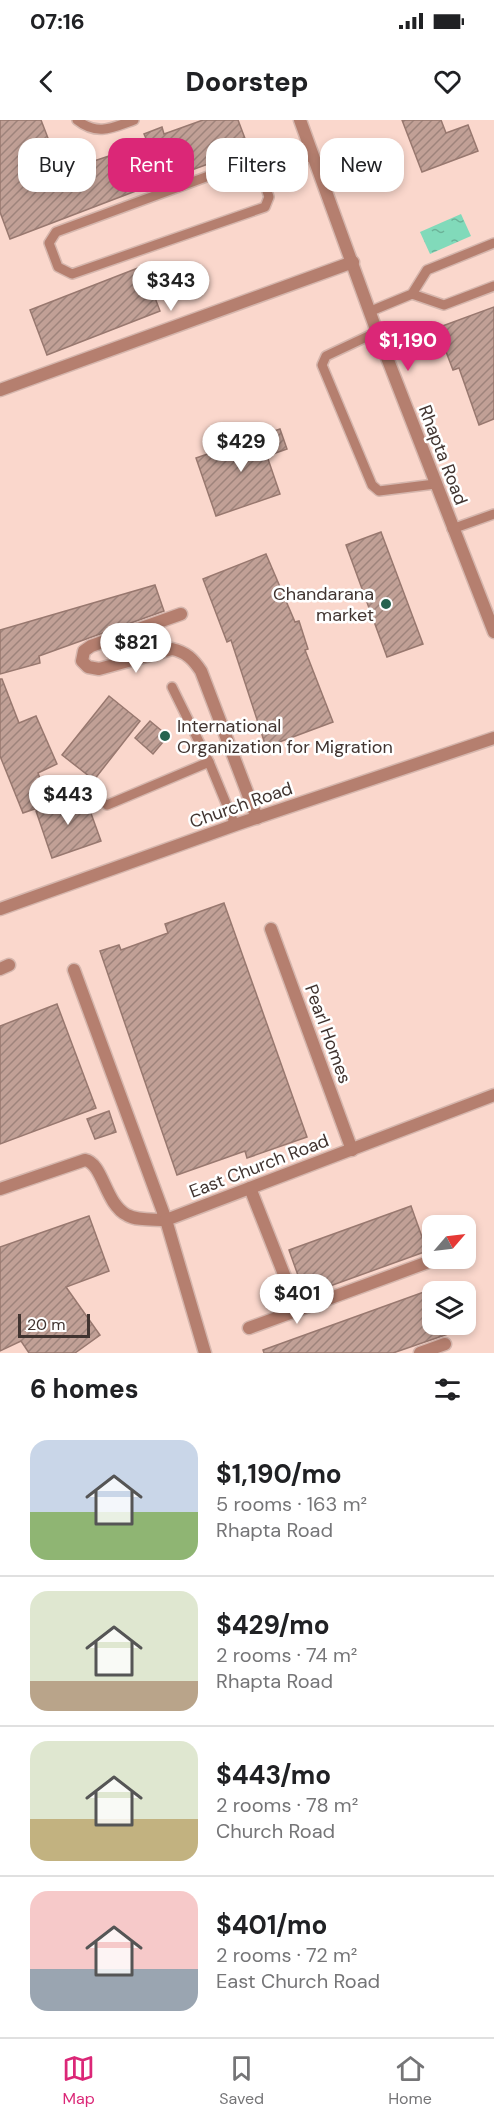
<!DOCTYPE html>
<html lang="en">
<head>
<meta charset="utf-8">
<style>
  body { margin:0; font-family:"DM Sans",sans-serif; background:#f2f2f2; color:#202124; height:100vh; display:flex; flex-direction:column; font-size:22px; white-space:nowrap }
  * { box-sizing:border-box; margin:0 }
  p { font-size:20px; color:#757577 }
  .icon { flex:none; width:33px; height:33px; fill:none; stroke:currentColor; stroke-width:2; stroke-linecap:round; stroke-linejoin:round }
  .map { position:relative; height:1233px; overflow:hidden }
  .drawer { display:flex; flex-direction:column; background:#fff; flex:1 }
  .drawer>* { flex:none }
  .hud { position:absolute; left:18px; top:18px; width:459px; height:54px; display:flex; gap:12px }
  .needle { width:39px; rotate:62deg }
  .fabs { position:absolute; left:422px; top:1095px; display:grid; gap:12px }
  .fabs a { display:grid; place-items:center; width:54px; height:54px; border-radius:12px; background:#fff; box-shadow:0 3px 9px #0003; font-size:30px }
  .scale { position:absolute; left:18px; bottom:15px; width:72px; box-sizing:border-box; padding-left:6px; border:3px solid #413430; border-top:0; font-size:16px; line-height:21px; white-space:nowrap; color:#413430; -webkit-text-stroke:4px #fff; paint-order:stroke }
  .price { position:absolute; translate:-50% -51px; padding:0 14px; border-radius:21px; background:#fff; color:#222; font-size:20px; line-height:39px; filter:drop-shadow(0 2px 3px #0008) }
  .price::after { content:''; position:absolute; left:50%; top:36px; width:18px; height:14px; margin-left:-9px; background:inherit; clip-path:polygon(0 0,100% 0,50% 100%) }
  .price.on { background:#db2777; color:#fff }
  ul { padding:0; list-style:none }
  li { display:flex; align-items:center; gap:18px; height:150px; padding:0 30px }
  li+li { border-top:2px solid #e0e0e0 }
  li span { display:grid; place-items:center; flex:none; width:168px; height:120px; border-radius:18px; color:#555 }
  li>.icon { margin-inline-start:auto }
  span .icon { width:72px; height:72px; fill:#fffc; stroke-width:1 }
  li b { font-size:26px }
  h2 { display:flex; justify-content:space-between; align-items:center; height:72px; padding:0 30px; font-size:26px }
  .chip { padding:0 21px; border-radius:18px; background:#fff; box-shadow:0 3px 9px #0003; font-size:21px; line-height:54px }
  .chip.on { background:#db2777; color:#fff }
  .status { display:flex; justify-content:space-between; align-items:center; height:42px; padding:0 30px; background:#fff; direction:ltr }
  .status svg { height:16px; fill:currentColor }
  header { display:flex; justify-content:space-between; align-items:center; height:78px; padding:0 30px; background:#fff; font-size:27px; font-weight:800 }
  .menu { display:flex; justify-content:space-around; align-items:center; height:84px; border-top:2px solid #e0e0e0; background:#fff; font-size:16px; color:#757577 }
  .menu a { display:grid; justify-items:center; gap:3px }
  .menu .on { color:#db2777 }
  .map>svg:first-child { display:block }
</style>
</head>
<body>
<div class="status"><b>07:16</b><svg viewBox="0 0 49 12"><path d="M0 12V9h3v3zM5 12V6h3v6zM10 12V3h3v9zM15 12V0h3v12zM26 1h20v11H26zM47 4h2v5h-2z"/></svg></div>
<header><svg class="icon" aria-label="back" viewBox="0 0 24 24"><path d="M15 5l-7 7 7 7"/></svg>Doorstep<svg class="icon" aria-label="heart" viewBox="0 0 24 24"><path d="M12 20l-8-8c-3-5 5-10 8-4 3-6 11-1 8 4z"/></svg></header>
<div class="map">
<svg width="494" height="1233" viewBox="0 0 494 1233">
  <defs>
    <pattern id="water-ripples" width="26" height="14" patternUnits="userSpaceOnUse" patternTransform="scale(1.5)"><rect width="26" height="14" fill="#81daba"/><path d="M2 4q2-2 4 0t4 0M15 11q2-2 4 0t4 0" fill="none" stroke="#6bb298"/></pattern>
    <pattern id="building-hatch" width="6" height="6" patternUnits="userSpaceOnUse" patternTransform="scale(1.5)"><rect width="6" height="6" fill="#c1a096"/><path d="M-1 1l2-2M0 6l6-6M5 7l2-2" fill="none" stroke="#9e837b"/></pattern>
  </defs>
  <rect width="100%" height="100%" fill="#fad7cc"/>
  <path fill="url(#water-ripples)" d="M461 94 471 116 430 134 420 112Z"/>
  <g fill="url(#building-hatch)" stroke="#98786f" stroke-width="1.5">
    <path d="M0 0H41L61 52 148 23 144 14 162 7 164 14 203 0H238L249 29 178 55 179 60 164 65 162 61 10 119 0 92Z"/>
    <path d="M402 0H441L446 13 468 5 478 31 422 52Z"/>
    <path d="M143 146 160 191 47 235 30 190Z"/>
    <path d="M494 187V299L479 305 459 248 453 250 437 208Z"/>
    <path d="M280 309 287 329 267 336 280 374 216 396 196 338Z"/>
    <path d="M381 412 423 524 387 537 346 425Z"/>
    <path d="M266 434 295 502 299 501 308 529 305 530 333 602 266 627 231 520 227 522 203 459Z"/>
    <path d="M155 465 164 491 39 536 40 543 0 554V510Z"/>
    <path d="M0 559H2L19 603 36 596 57 644 38 653 49 684 23 693 0 636Z"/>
    <path d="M109 576 140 601 94 660 62 635Z"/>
    <path d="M150 601 168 616 153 634 135 618Z"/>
    <path d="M84 674 101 721 52 738 36 691Z"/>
    <path d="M224 783 307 1017 247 1038 245 1031 177 1055 100 831 119 825 121 830 168 813 165 804Z"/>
    <path d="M57 884 96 988 0 1024V906Z"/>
    <path d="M109 991 116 1012 95 1019 87 999Z"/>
    <path d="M411 1086 427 1131 305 1175 289 1130Z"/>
    <path d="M89 1096 109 1151 66 1167 100 1215 75 1233H29L21 1221 0 1231V1127Z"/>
    <path d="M435 1168 436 1172H432V1204H448L451 1213 393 1233H264L263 1230Z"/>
  </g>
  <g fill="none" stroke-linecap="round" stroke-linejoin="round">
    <g stroke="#d5b6ad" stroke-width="12">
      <g id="lane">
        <path d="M77 0C97 16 112 8 134 0"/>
        <path d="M244 43H251L262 56 269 77 265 87 72 154 58 147 49 123 56 112Z"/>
        <path d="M262 56 313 35"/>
        <path d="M412 174 444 185 494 166"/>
        <path d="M371 191 412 174 427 150 494 123"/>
        <path d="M377 212 326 236 322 245 372 365 379 371 435 364"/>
        <path d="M452 409 494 394"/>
        <path d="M172 567 209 642"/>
        <path d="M107 685 209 642 235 705"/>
      </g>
    </g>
    <g stroke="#d5b6ad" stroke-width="15">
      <g id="street">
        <path d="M300 0 377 212 494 512"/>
        <path d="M0 270 353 142"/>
        <path d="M181 494 91 526 84 531 82 541 88 547 99 549 172 529C186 532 193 539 201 551L257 698"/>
        <path d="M0 789 235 705 494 618"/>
        <path d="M271 809 352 1030"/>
        <path d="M0 849 9 845"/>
        <path d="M250 1068 298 1190 431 1141"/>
        <path d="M0 1069 85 1040C103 1043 105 1084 127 1095 137 1101 154 1099 166 1100L74 850"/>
        <path d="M249 1208 298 1190"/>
        <path d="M205 1233 166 1100 494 975"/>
        <path d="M420 1233 445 1224"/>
      </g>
    </g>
    <use href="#lane" stroke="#b57f6f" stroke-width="9"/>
    <use href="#street" stroke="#b57f6f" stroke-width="12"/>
  </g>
  <g fill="#25634f" stroke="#fff" stroke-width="2">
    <circle cx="386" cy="484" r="6"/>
    <circle cx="165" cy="616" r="6"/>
  </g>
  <g text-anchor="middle" stroke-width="5" stroke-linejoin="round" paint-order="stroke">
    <g font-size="18" fill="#413430" stroke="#fff">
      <text transform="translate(443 335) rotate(69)" y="6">Rhapta Road</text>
      <text transform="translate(241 685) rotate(-19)" y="6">Church Road</text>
      <text transform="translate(328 914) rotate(70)" y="6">Pearl Homes</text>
      <text transform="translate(259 1046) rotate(-21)" y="6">East Church Road</text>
    </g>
    <g font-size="18" fill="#413430" stroke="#fff" text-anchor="end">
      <text x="374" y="480">Chandarana<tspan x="374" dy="21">market</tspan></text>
      <text x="177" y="612" text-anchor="start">International<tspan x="177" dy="21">Organization for Migration</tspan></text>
    </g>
  </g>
</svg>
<div class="fabs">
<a><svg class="needle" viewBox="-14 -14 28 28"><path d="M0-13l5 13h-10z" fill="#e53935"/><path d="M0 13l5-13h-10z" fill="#757577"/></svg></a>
<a><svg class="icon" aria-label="layers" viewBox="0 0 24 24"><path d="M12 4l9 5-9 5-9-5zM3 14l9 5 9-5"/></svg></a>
</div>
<div class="scale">20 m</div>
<b class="price" style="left:171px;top:192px">$343</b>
<b class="price on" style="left:408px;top:252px">$1,190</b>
<b class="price" style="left:241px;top:353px">$429</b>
<b class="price" style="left:136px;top:554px">$821</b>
<b class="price" style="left:68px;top:706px">$443</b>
<b class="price" style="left:297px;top:1205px">$401</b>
<div class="hud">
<a class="chip">Buy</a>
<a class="chip on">Rent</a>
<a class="chip">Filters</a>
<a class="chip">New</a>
</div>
</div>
<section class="drawer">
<h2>6 homes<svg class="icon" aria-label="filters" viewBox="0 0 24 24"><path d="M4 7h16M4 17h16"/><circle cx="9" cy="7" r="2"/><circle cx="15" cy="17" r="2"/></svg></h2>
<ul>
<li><span style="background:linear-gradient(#c9d6e8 60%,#8fb573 0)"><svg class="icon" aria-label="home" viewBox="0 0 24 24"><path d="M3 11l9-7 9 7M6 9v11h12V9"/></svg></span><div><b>$1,190/mo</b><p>5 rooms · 163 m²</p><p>Rhapta Road</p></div></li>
<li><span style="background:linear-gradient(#dfe7d0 75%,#b9a48a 0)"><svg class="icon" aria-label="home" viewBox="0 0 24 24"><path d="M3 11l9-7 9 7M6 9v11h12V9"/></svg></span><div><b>$429/mo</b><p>2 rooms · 74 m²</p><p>Rhapta Road</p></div></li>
<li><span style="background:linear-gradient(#dfe7d0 65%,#c2b280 0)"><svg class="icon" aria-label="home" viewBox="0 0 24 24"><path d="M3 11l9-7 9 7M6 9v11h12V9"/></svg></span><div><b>$443/mo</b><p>2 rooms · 78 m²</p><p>Church Road</p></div></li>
<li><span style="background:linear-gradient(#f6c9c9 65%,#9aa5b1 0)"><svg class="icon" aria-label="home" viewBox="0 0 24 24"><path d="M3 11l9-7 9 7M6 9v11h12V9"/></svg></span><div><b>$401/mo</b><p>2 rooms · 72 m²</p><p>East Church Road</p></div></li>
</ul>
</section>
<nav class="menu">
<a class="on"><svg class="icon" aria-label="map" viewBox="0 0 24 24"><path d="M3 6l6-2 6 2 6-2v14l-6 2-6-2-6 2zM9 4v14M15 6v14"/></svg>Map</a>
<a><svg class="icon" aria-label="saved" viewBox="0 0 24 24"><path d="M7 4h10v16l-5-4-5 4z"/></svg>Saved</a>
<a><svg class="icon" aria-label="home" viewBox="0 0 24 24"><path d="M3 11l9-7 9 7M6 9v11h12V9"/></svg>Home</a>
</nav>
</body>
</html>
